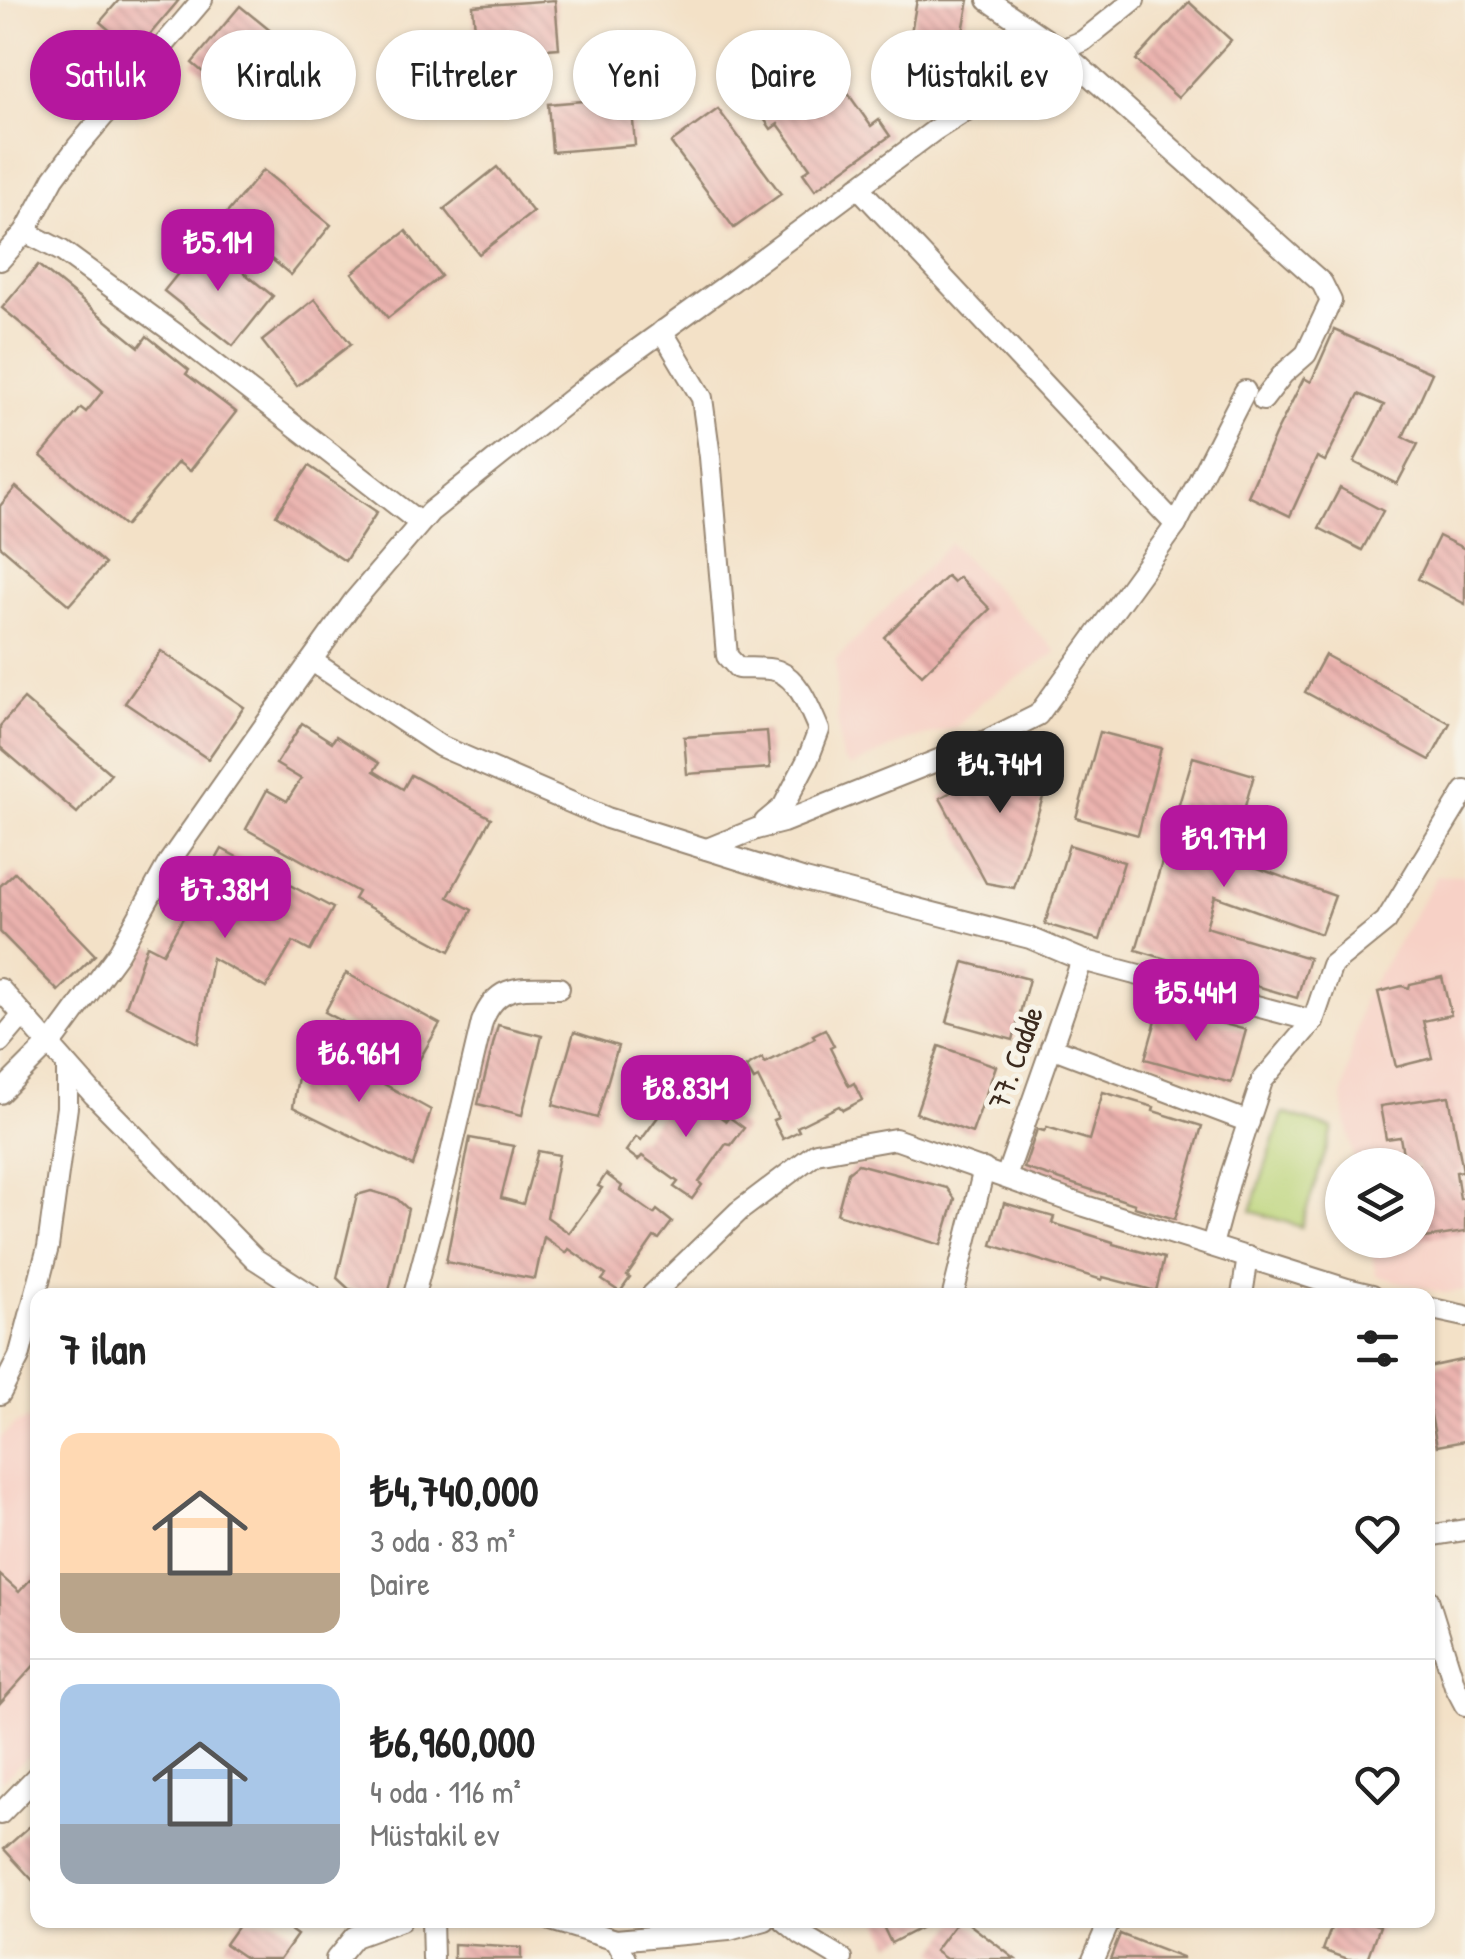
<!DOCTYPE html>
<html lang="tr">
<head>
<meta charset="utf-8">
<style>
  body { margin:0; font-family:"Patrick Hand",sans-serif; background:#f2f2f2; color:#222; height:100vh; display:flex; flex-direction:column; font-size:38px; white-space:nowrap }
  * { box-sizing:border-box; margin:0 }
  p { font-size:32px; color:#767676 }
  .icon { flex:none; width:55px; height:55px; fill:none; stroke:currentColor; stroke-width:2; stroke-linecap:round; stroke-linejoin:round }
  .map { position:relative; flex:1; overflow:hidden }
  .panel { position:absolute; left:30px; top:1288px; width:1405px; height:640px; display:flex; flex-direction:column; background:#fff; border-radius:20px; box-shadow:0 2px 8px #0004 }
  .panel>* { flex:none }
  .banner { position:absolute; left:30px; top:30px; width:1405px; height:90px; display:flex; gap:20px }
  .buttons { position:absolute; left:1325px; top:1148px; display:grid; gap:20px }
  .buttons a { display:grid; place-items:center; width:110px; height:110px; border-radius:50%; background:#fff; box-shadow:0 2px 8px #0004; font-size:50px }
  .price { position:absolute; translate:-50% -85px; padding:0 22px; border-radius:20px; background:#b5179e; color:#fff; font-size:32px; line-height:65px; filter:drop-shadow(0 2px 5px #0008) }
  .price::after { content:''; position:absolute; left:50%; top:60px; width:30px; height:22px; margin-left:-15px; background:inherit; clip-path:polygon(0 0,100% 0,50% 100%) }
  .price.current { background:#222; color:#fff }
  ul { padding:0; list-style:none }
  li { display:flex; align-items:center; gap:30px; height:250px; padding:0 30px }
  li+li { border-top:2px solid #e0e0e0 }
  li span { display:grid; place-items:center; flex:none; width:280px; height:200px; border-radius:20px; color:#555 }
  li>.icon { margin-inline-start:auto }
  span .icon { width:120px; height:120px; fill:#fffc; stroke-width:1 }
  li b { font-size:42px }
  h2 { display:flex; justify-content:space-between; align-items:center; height:120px; padding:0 30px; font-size:42px }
  .tag { padding:0 35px; border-radius:45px; background:#fff; box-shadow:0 2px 8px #0004; font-size:35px; line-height:90px }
  .tag.current { background:#b5179e; color:#fff }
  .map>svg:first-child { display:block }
</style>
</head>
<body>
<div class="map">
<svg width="1465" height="1959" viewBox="0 0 1465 1959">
  <defs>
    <pattern id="building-back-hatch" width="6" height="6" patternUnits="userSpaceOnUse" patternTransform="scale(2.5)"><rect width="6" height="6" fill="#ebb2ae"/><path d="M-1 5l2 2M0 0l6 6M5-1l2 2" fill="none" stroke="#ca9995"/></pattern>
  </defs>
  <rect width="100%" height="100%" fill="#f7f3e8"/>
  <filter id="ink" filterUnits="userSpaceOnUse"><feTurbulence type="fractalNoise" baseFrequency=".01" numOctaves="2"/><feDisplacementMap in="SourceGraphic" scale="20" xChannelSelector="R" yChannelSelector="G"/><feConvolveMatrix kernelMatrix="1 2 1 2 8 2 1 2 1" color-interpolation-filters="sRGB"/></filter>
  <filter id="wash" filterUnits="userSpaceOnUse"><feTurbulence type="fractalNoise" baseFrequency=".0048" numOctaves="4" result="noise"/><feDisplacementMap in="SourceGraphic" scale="40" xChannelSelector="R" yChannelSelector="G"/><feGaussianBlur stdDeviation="2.25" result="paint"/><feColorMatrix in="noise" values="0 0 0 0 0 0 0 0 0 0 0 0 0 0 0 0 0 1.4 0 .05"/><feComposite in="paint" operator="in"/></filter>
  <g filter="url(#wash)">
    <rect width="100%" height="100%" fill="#f3e1c7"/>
    <g fill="#f7d1c6">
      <path d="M950 543 1057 652 982 701 957 727 906 741 851 767 842 759 837 716 836 660Z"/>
      <path d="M1465 875V1290L1444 1293 1376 1276 1369 1240H1418V1165H1355L1342 1099 1362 1001 1437 876Z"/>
      <path d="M37 1417V1748L0 1782V1438L15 1424Z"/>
    </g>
    <path fill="#bbd479" stroke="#7b7f4c" stroke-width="2.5" d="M1283 1113 1333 1129 1301 1227 1251 1211Z"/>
    <g id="blocks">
      <g fill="url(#building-back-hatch)">
        <path d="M119 0H179L135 52 100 22Z"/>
        <path d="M555 0 559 48 477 54 473 6Z"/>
        <path d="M917 0H969L955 74 905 65Z"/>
        <path d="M1189 2 1231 40 1178 98 1136 60Z"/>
        <path d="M240 6 289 46 241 104 192 63Z"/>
        <path d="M832 57 844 73 837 78 871 126 879 120 890 136 815 190 803 173 810 168 778 124 771 129 758 110Z"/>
        <path d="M631 97 635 145 552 152 548 104Z"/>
        <path d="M718 109 781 194 734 228 671 143Z"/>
        <path d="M497 167 533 212 479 254 444 209Z"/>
        <path d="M263 170 331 225 291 275 222 219Z"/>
        <path d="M406 231 441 276 388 318 352 273Z"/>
        <path d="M204 241 273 296 233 346 164 291Z"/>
        <path d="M38 265 139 347 147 336 189 370 186 374 236 412 190 471 178 462 125 526 41 456 81 408 86 412 103 391 2 308Z"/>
        <path d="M315 299 351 344 297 386 262 341Z"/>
        <path d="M1334 330 1432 373 1403 437 1418 444 1397 484 1354 462 1384 405 1359 394 1325 461 1317 457 1290 516 1248 496 1275 435 1304 378 1311 382Z"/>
        <path d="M309 466 377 512 345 561 276 515Z"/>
        <path d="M16 487 105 564 69 605 0 546V506Z"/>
        <path d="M1340 488 1383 511 1362 550 1319 528Z"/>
        <path d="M1439 536 1465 549V604L1418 579Z"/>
        <path d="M947 576 953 582 959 577 990 609 922 675 884 637Z"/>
        <path d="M161 651 244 707 208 759 125 703Z"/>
        <path d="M1325 655 1450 723 1430 760 1305 692Z"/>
        <path d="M24 699 111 774 77 813 0 747V726Z"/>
        <path d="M302 723 332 742 336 736 379 763 374 771 403 789 411 775 491 818 448 897 472 910 450 951 354 899 358 892 246 829 267 790 287 801 301 779 276 764Z"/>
        <path d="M767 731 770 768 687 774 684 737Z"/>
        <path d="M1100 732 1161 748 1138 835 1076 818Z"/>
        <path d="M1022 754 1053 766 1014 888 986 883 940 798Z"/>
        <path d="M1193 757 1254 775 1230 858 1335 896 1321 934 1215 896 1206 927 1309 958 1297 998 1136 950Z"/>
        <path d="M1069 845 1124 862 1100 940 1045 924Z"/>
        <path d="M222 849 333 908 310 951 293 942 266 988 212 958 198 1043 126 1006 147 945 163 953Z"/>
        <path d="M15 872 95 955 58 991 0 932V886Z"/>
        <path d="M964 962 1029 979 1013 1040 947 1022Z"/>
        <path d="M346 973 440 1024 418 1062 325 1012Z"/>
        <path d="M1442 977 1451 1015 1423 1021 1432 1058 1396 1067 1378 992 1402 986 1409 988 1410 984Z"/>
        <path d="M1160 1006 1246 1030 1231 1083 1145 1059Z"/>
        <path d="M498 1025 542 1036 522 1115 478 1104Z"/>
        <path d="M825 1029 834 1046 830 1048 849 1086 854 1083 862 1100 843 1110 839 1106 797 1127 799 1131 783 1139 773 1120 778 1118 758 1078 754 1080 746 1067 762 1058 765 1063 815 1038 813 1035Z"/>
        <path d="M574 1032 618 1046 597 1118 553 1105Z"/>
        <path d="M304 1040 431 1110 413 1166 293 1107Z"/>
        <path d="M939 1046 996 1066 972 1133 916 1113Z"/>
        <path d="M679 1081 694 1093 692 1096 726 1121 729 1117 744 1128 731 1145 726 1144 699 1182 702 1185 692 1199 674 1187 678 1182 642 1156 638 1160 626 1151 636 1137 641 1140 674 1095 670 1092Z"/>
        <path d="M1103 1092 1154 1107 1153 1111 1202 1126 1175 1219 1134 1207 1135 1204 1024 1168 1037 1129 1044 1131 1047 1127 1089 1140Z"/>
        <path d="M1449 1096 1463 1171 1456 1172 1460 1199 1465 1198V1232L1418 1239V1165H1405L1400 1137 1386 1139 1380 1106Z"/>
        <path d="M470 1138 514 1146 501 1198 523 1204 538 1151 559 1155 547 1217 569 1233 602 1188 598 1186 606 1174 622 1186 620 1190 654 1214 657 1210 672 1222 659 1239 654 1237 627 1276 630 1278 620 1292 602 1280 606 1275 569 1249 566 1253 544 1237 535 1279 446 1262Z"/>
        <path d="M858 1164 947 1188 955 1199 941 1245 837 1214 848 1172Z"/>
        <path d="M371 1191 396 1198 408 1209 389 1291 377 1295 349 1289 337 1278 357 1195Z"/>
        <path d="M1004 1203 1054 1217 1052 1223 1113 1242V1244L1164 1258 1156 1291 1103 1277 1102 1280 992 1245Z"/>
        <path d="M1465 1359V1441L1437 1446 1428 1400V1367Z"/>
        <path d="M38 1571V1661L0 1703V1575L19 1592Z"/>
        <path d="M38 1819V1886L4 1849Z"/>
        <path d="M242 1920H276L297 1935 280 1959H247L225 1944Z"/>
        <path d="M880 1920H936L891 1943Z"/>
        <path d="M958 1920H964L1015 1959H946L935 1951Z"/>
        <path d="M1334 1920H1362L1380 1926 1368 1959H1348L1323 1950Z"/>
        <path d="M1120 1934 1182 1958V1959H1110Z"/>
        <path d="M454 1944 521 1948V1959H454Z"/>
      </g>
    </g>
  </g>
  <g filter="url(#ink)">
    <use href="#blocks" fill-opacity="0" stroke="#978672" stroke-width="2.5"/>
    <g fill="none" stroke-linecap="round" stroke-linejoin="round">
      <g stroke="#978672" stroke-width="24">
        <g id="minor">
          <path d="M988 0 1061 50 1322 283 1331 301 1306 354 1283 374 1263 400"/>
          <path d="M858 187 1176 525"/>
          <path d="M25 232 62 251 188 343 420 523"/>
          <path d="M0 260 25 232 54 178 78 146 202 0"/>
          <path d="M662 331 702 398 710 457 727 656 738 668C750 669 767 667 778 671 800 680 810 710 819 730L808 759 783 807 765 822"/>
          <path d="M312 661 440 746 607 818 805 880 1030 938 1082 960 1313 1021"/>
          <path d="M707 849 756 829 783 822 986 741 1038 715 1176 525 1245 391"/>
          <path d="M0 989 94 1095 255 1259 311 1295"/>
          <path d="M0 1042 23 1015"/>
          <path d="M1051 1047 1249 1122"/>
          <path d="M0 1093 57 1036 119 952 169 862 263 728 354 601 430 512 595 380 731 282 935 130 1061 50 1083 41 1134 0"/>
          <path d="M1006 1177 1082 960"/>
          <path d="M1212 1245 1231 1175 1262 1081 1313 1021 1332 965 1386 921 1465 791"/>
          <path d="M414 1295 446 1174 482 1022C497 982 522 988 559 988"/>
          <path d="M652 1295 739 1211 816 1153 895 1139 1085 1206 1347 1289 1372 1295"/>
          <path d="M953 1295 984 1169"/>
          <path d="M1242 1295 1248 1257"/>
          <path d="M1428 1308 1465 1316"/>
          <path d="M0 1394 19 1357 48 1247 67 1107V1065"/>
          <path d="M1428 1536 1465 1530"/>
          <path d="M1428 1599 1455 1686 1465 1705"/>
          <path d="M0 1814 38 1775"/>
          <path d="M432 1920 433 1959"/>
          <path d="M551 1920 616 1940 626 1959"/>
          <path d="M784 1920 802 1935 842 1959"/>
          <path d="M616 1940 729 1930 765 1920"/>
          <path d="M336 1959 354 1937 401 1920"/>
          <path d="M1093 1959 1110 1920"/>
        </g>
      </g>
      <use href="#minor" stroke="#fff" stroke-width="20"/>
    </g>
  </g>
  <g text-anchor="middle" stroke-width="10" stroke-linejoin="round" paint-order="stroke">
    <g font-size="30" fill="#3b2a1e" stroke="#f7f3e8">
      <text transform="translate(1016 1058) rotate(-70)" y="10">77. Cadde</text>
    </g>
  </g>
</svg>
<div class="buttons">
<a><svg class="icon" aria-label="layers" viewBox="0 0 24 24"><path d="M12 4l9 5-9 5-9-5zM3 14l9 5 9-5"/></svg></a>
</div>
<b class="price" style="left:218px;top:294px">₺5.1M</b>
<b class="price current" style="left:1000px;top:816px">₺4.74M</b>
<b class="price" style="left:1224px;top:890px">₺9.17M</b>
<b class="price" style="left:225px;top:941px">₺7.38M</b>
<b class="price" style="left:1196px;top:1044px">₺5.44M</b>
<b class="price" style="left:359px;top:1105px">₺6.96M</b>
<b class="price" style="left:686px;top:1140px">₺8.83M</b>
<div class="banner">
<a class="tag current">Satılık</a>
<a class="tag">Kiralık</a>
<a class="tag">Filtreler</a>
<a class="tag">Yeni</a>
<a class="tag">Daire</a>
<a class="tag">Müstakil ev</a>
</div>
<section class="panel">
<h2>7 ilan<svg class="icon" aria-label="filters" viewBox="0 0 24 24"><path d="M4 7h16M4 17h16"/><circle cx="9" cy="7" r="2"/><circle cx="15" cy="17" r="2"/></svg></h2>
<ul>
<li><span style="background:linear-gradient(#ffd9b3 70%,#b9a48a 0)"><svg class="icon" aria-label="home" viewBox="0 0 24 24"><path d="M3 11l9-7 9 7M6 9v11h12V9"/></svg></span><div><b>₺4,740,000</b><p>3 oda · 83 m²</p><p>Daire</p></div><svg class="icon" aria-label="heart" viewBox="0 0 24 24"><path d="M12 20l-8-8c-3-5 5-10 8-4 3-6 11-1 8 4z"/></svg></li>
<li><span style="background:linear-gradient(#a9c7e8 70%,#9aa5b1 0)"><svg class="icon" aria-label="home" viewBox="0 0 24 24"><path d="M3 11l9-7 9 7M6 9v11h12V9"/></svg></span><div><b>₺6,960,000</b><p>4 oda · 116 m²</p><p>Müstakil ev</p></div><svg class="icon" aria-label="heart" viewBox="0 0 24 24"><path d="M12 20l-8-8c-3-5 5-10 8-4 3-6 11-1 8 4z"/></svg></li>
</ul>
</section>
</div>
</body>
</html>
